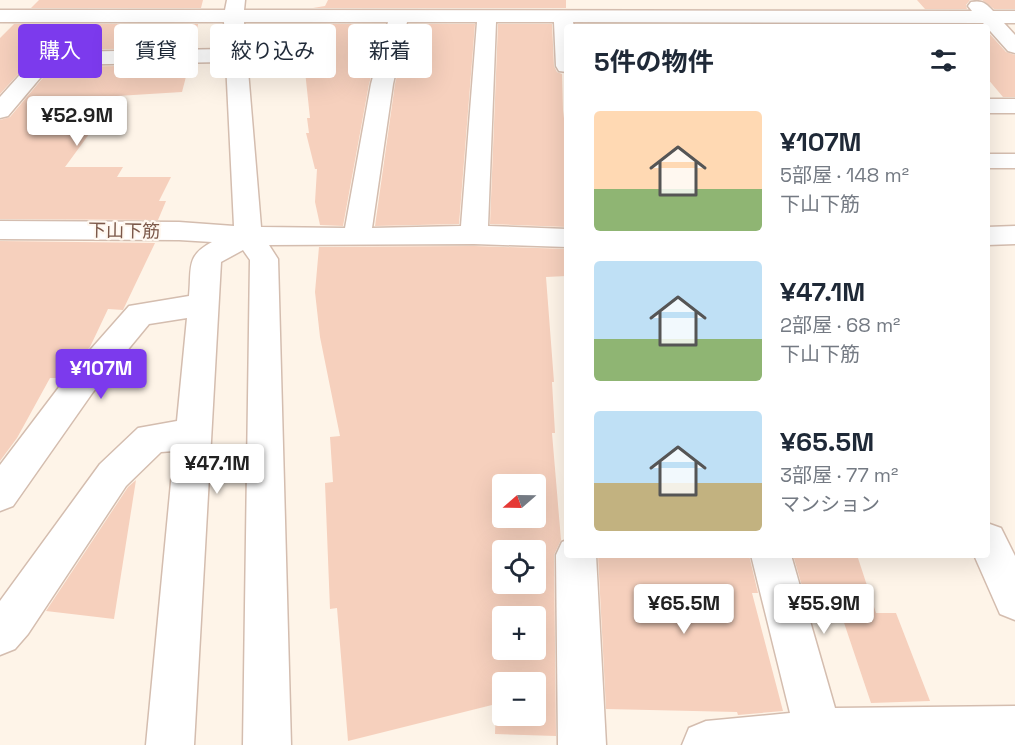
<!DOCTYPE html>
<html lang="ja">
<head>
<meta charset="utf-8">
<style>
  body { margin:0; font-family:"Space Grotesk","Noto Sans JP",sans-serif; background:#f2f2f3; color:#1f2937; height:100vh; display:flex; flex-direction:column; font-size:22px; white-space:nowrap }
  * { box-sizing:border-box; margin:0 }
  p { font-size:20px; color:#747a83 }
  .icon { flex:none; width:33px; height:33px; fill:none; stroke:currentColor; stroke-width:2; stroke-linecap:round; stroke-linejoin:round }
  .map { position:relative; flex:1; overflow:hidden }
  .panel { position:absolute; left:564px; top:24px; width:426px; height:534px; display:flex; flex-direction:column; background:#fff; border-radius:6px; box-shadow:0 6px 24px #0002 }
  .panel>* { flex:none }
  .guide { position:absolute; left:18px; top:24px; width:456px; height:54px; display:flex; gap:12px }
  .needle { width:39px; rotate:250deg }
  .controls { position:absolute; left:492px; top:474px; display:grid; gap:12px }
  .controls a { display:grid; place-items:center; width:54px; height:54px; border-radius:6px; background:#fff; box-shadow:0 6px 24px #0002; font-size:30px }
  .price { position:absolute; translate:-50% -51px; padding:0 14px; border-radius:6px; background:#fff; color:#222; font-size:20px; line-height:39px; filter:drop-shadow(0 2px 3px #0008) }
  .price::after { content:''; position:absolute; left:50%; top:36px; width:18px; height:14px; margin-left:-9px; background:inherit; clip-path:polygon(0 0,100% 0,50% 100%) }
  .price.selected { background:#7c3aed; color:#fff }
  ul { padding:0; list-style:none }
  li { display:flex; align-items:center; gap:18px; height:150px; padding:0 30px }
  li span { display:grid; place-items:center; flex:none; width:168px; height:120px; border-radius:6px; color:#555 }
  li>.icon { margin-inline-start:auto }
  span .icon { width:72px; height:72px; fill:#fffc; stroke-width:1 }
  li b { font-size:26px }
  h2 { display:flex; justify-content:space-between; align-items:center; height:72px; padding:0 30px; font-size:26px }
  .chip { padding:0 21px; border-radius:6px; background:#fff; box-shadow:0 6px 24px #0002; font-size:21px; line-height:54px }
  .chip.selected { background:#7c3aed; color:#fff }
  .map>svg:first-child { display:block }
</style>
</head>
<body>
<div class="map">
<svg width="1015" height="745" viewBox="0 0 1015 745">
  <rect width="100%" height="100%" fill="#fef4e8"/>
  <g fill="#f6d0bd" fill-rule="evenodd">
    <path d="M39 0H203L201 8H31Z"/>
    <path d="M328 0H566V8H313L325 6Z"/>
    <path d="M917 0H970L966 5 967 9H925Z"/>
    <path d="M982 0H1015V9H994Z"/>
    <path d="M14 24H198L194 47 67 50 72 42 69 37 53 36 0 94V38Z"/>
    <path d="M300 24H385L369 84 343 226 320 225 315 202 317 169H315L306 133H309L307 118H310Z"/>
    <path d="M409 24H475L459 224 375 226 395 84Z"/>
    <path d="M498 24H552L554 66 557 72 562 74 563 110 567 144V227L490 224Z"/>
    <path d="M987 31 1006 52 1015 55V97H1003L987 78Z"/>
    <path d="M189 65 182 92 117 96 65 167H123L117 177H171L159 201H166L158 220 0 219V120L10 117 52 67Z"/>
    <path d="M0 241 155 243 123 310 108 309 90 347 63 378H50L17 438 0 461Z"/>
    <path d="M474 246 567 249V276L546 277 554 382H552L555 433H552L561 540 554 555 556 736 495 734 496 704 348 741 337 608 330 609 325 483 333 482 330 437 340 436 320 337 315 292 319 247ZM502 484H536V518H502ZM502 550H536V584H502ZM502 616H536V650H502ZM502 682H536V716H502Z"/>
    <path d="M136 480 114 619 46 611 128 487Z"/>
    <path d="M598 555H749L758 593H752L783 711 738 715 737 712 606 709Z"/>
    <path d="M793 555H857L876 613H896L930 701 871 703 834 593H804Z"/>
  </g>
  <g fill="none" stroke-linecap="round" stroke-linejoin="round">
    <g stroke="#d4bdaf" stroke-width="3">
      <g id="minor">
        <path d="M227 0H245L244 10 972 11 968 6 971 2C982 0 986 3 993 11H1015V23H1004L1015 35V53L1008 51 983 23 573 22 574 27H567V72L559 71 556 66 554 22H496L488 226 567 229V247L474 244 269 245 278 259 291 745H243L250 260 243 250 221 262 194 745H146L174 451 161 452 126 486 28 634 15 649 0 655V601L100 464 138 428 177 421 187 318 149 324 93 392 13 506 0 511V465L69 374 129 306 189 296C192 269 185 256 212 242L179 240 0 239V221L179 222 234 226 226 62 51 65 8 116 0 118V97L53 38H67L70 42 62 52 226 49 224 22H0V10H225ZM244 22H388L371 84 345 228 261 227ZM407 22H477L461 226 372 228 393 84Z"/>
        <rect x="987" y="99" width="28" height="14"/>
        <rect x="987" y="154" width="28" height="14"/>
        <path d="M1015 226V244L987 245V227Z"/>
        <path d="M987 523 1001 528 1015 556V620L1000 614 974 555H987Z"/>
        <path d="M567 540V555H596L606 745H558L556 555 562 542Z"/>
        <path d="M751 555H791L835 708 1015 706V745H682L689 728 706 721 790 713Z"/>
      </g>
    </g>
    <use href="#minor" fill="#fff" fill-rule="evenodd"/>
  </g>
  <g text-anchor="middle" stroke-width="4.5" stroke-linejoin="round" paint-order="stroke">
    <g font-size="18" fill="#7b5849" stroke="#fff8f0">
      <text transform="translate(124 231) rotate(1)" y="6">下山下筋</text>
    </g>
  </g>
</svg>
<div class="controls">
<a><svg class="needle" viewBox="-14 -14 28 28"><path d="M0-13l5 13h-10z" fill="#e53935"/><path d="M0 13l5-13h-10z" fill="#747a83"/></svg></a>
<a><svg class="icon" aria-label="locate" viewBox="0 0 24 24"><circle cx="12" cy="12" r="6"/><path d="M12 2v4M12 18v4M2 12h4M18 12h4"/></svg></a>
<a>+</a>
<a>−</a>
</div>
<b class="price" style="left:77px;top:147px">¥52.9M</b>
<b class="price selected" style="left:101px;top:400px">¥107M</b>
<b class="price" style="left:217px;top:495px">¥47.1M</b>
<b class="price" style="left:684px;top:635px">¥65.5M</b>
<b class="price" style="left:824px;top:635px">¥55.9M</b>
<div class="guide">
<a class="chip selected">購入</a>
<a class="chip">賃貸</a>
<a class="chip">絞り込み</a>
<a class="chip">新着</a>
</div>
<section class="panel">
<h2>5件の物件<svg class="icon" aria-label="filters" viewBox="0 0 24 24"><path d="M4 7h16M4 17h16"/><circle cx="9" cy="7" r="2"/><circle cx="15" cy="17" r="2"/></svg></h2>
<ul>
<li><span style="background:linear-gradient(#ffd9b3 65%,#8fb573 0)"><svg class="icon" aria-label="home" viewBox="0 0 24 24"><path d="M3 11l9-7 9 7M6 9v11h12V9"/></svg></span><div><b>¥107M</b><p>5部屋 · 148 m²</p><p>下山下筋</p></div></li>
<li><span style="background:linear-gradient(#bfe0f5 65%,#8fb573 0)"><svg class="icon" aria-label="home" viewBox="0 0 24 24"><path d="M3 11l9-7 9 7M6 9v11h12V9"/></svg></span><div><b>¥47.1M</b><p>2部屋 · 68 m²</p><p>下山下筋</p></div></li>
<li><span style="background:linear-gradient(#bfe0f5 60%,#c2b280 0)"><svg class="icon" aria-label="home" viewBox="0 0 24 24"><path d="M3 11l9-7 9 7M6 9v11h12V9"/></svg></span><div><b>¥65.5M</b><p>3部屋 · 77 m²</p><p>マンション</p></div></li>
</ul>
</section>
</div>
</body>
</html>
